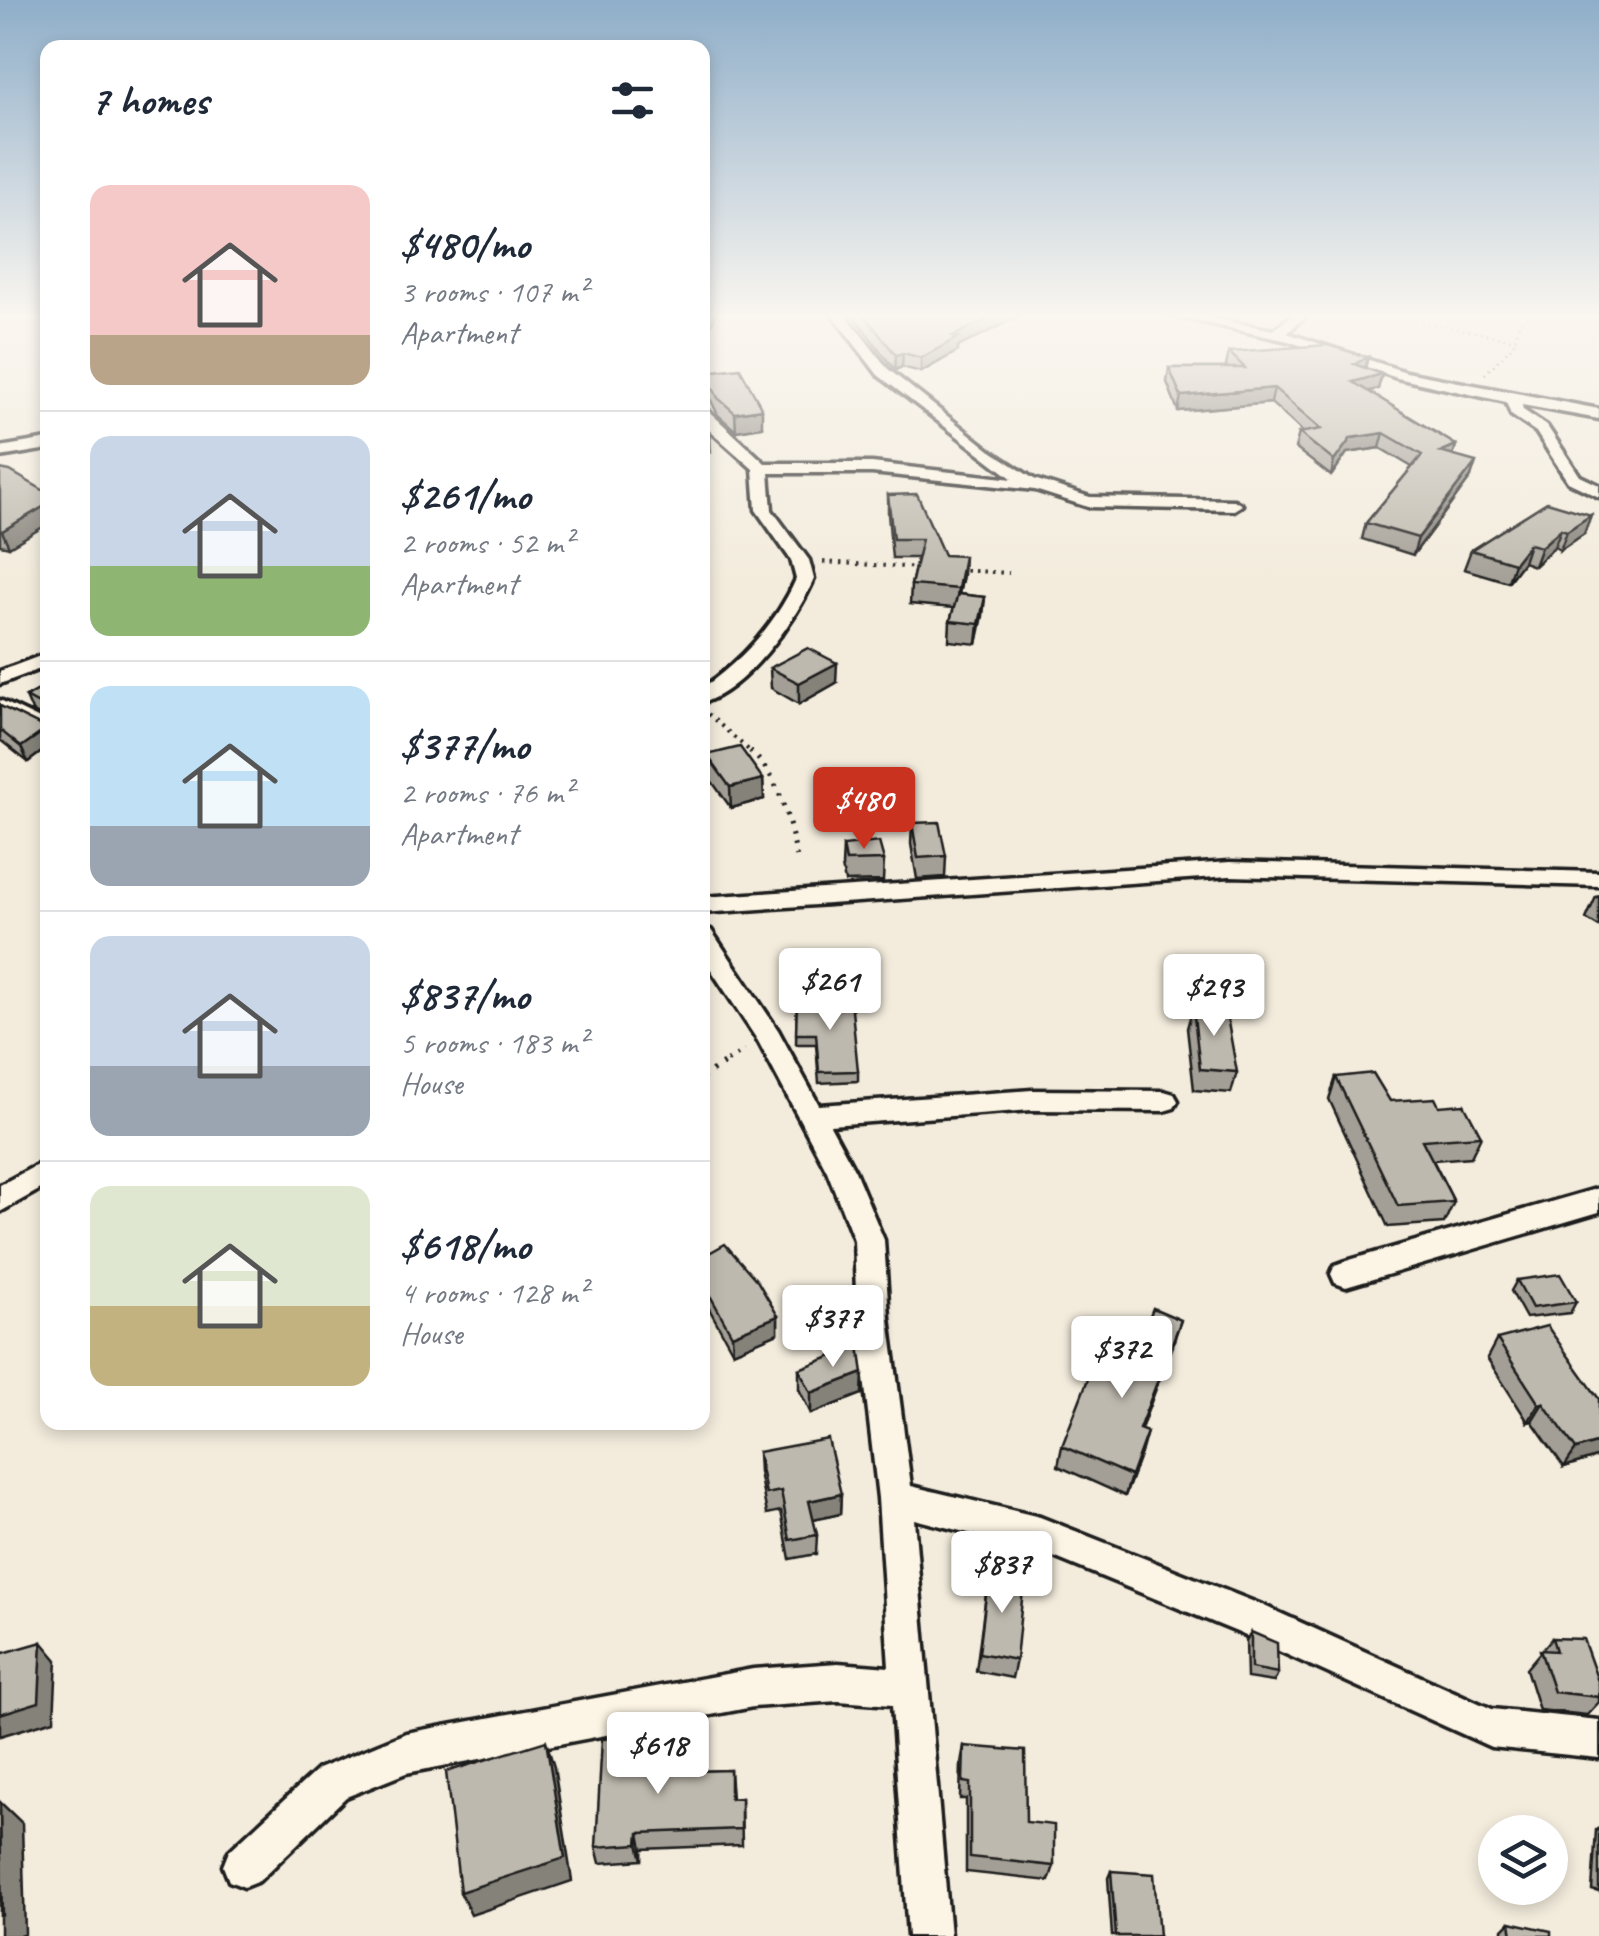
<!DOCTYPE html>
<html lang="en">
<head>
<meta charset="utf-8">
<style>
  body { margin:0; font-family:Caveat,sans-serif; background:#f2f2f3; color:#1f2937; height:100vh; display:flex; flex-direction:column; font-size:38px; white-space:nowrap }
  * { box-sizing:border-box; margin:0 }
  p { font-size:32px; color:#747a83 }
  .icon { flex:none; width:55px; height:55px; fill:none; stroke:currentColor; stroke-width:2; stroke-linecap:round; stroke-linejoin:round }
  .map { position:relative; flex:1; overflow:hidden }
  .drawer { position:absolute; left:40px; top:40px; width:670px; height:1390px; display:flex; flex-direction:column; background:#fff; border-radius:20px; box-shadow:0 5px 15px #0003 }
  .drawer>* { flex:none }
  .controls { position:absolute; left:1478px; top:1815px; display:grid; gap:20px }
  .controls a { display:grid; place-items:center; width:90px; height:90px; border-radius:50%; background:#fff; box-shadow:0 5px 15px #0003; font-size:50px }
  .price { position:absolute; translate:-50% -85px; padding:0 22px; border-radius:10px; background:#fff; color:#222; font-size:32px; line-height:65px; filter:drop-shadow(0 2px 5px #0008) }
  .price::after { content:''; position:absolute; left:50%; top:60px; width:30px; height:22px; margin-left:-15px; background:inherit; clip-path:polygon(0 0,100% 0,50% 100%) }
  .price.current { background:#c8321e; color:#fff }
  ul { padding:0; list-style:none }
  li { display:flex; align-items:center; gap:30px; height:250px; padding:0 50px }
  li+li { border-top:2px solid #e0e1e3 }
  li span { display:grid; place-items:center; flex:none; width:280px; height:200px; border-radius:20px; color:#555 }
  li>.icon { margin-inline-start:auto }
  span .icon { width:120px; height:120px; fill:#fffc; stroke-width:1 }
  li b { font-size:42px }
  h2 { display:flex; justify-content:space-between; align-items:center; height:120px; padding:0 50px; font-size:42px }
  .map>svg:first-child { display:block }
</style>
</head>
<body>
<div class="map">
<svg width="1599" height="1936" viewBox="0 0 1599 1936">
  <rect width="100%" height="100%" fill="#f3ecdd"/>
  <filter id="ink" filterUnits="userSpaceOnUse"><feTurbulence type="fractalNoise" baseFrequency=".01" numOctaves="2"/><feDisplacementMap in="SourceGraphic" scale="20" xChannelSelector="R" yChannelSelector="G"/><feConvolveMatrix kernelMatrix="1 2 1 2 8 2 1 2 1" color-interpolation-filters="sRGB"/></filter>
  <g filter="url(#ink)">
    <g fill="none" stroke-linecap="round" stroke-linejoin="round">
      <g stroke="#1c1c1c" stroke-width="7">
        <g id="minor">
          <path d="M832 314H845L888 369 990 450 1034 479 1090 497 1234 500 1242 505 1234 510 1088 507 1035 490 872 473H769L772 510 809 560 814 579C797 619 746 690 702 703V688C742 661 777 622 796 579L791 560 756 510 753 469 707 428 702 405 765 463H872L1013 479 878 375Z"/>
          <path d="M1166 314H1191L1273 330 1294 314H1308L1287 333 1406 372 1599 409V419L1522 405 1523 410 1547 426 1580 476 1599 485V497L1568 482 1536 432 1511 415 1506 402 1397 378 1288 341Z"/>
          <path d="M48 439V449L0 457V447Z"/>
          <path d="M48 653V666L0 684V671Z"/>
          <path d="M0 700 48 723V738L0 714Z"/>
          <path d="M1230 862 1599 872V886L1230 876 702 913V897Z"/>
          <path d="M702 928 711 930 778 1030 819 1105 1032 1090 1164 1091 1174 1094 1178 1101 1174 1108 1164 1111 1032 1110 830 1125 855 1171 884 1240 889 1318 911 1486 1040 1517 1262 1605 1492 1709 1599 1720V1758L1491 1747 1237 1632 1039 1551 914 1519 950 1936H908L892 1705 838 1701 753 1707 406 1773 346 1797 259 1881 244 1887 229 1881 223 1866 229 1851 318 1769 406 1733 753 1669 838 1663 889 1667 878 1498 857 1318 854 1240 827 1171 758 1041 702 956Z"/>
          <path d="M48 1159V1185L0 1212V1185Z"/>
          <path d="M1599 1188V1212L1346 1287 1335 1283 1331 1274 1335 1265 1346 1261Z"/>
        </g>
      </g>
      <g stroke="#1c1c1c" stroke-width="2.5" stroke-dasharray="1 5" stroke-linecap="butt">
        <path d="M1380 314 1516 340"/>
        <path d="M1485 374 1513 345 1519 323 1530 314"/>
      </g>
      <g stroke="#1c1c1c" stroke-width="4" stroke-dasharray="2.5 6" stroke-linecap="butt">
        <path d="M823 562 921 568"/>
        <path d="M957 570 1009 573"/>
        <path d="M708 714 752 753"/>
      </g>
      <g stroke="#1c1c1c" stroke-width="5" stroke-dasharray="2.5 8" stroke-linecap="butt">
        <path d="M750 751C781 778 788 819 797 858"/>
        <path d="M727 1061 745 1050"/>
      </g>
      <path stroke="#1c1c1c" stroke-width="6" stroke-dasharray="2.5 9" stroke-linecap="butt" d="M702 1077 731 1059"/>
      <use href="#minor" fill="#fcf5e5" fill-rule="evenodd"/>
    </g>
    <g fill="#a39f96" stroke="#1c1c1c" stroke-width="2.5">
      <path d="M852 314H1021V315L958 347V351L921 372 902 367 895 370Z"/>
      <path d="M1229 352 1368 357 1365 368 1382 374 1378 389 1368 391 1456 445 1453 455 1471 477 1413 555 1362 539 1366 523 1412 467 1380 448 1347 453 1331 476 1295 448 1299 433 1303 432 1271 403 1178 411 1167 382 1169 368H1228L1226 366Z"/>
      <path d="M705 372 762 427 736 431 718 415 705 388Z"/>
      <path d="M0 469 9 547 0 545Z"/>
      <path d="M888 495 963 575 959 594 985 597 977 644 949 641 950 621 954 608 910 604 911 585 917 558H892L888 514Z"/>
      <path d="M1547 502 1584 534 1560 550 1554 547 1534 566 1523 562 1508 582 1464 569 1471 550Z"/>
      <path d="M770 668 836 683 799 704 771 688Z"/>
      <path d="M48 685V747L28 762 0 740V706L43 727 44 718 32 711 26 697Z"/>
      <path d="M707 755 763 779 764 799 731 808 708 776Z"/>
      <path d="M912 823 946 856 945 877 917 879 911 844Z"/>
      <path d="M843 846 884 860 883 881 845 882 842 867Z"/>
      <path d="M1599 896V927L1586 919 1596 897Z"/>
      <path d="M797 1000 858 1071V1081L819 1083 816 1044H796Z"/>
      <path d="M1193 1007 1237 1072 1231 1093 1194 1090 1187 1028Z"/>
      <path d="M1336 1077 1390 1101 1439 1106 1481 1136 1471 1157 1433 1160 1454 1202 1444 1223 1388 1227 1329 1099Z"/>
      <path d="M702 1257 778 1316V1333L733 1352 702 1296Z"/>
      <path d="M1517 1280 1576 1302 1570 1313 1526 1318 1511 1291Z"/>
      <path d="M1497 1339 1599 1399V1456L1564 1467 1532 1421 1528 1422 1487 1358Z"/>
      <path d="M1174 1340 1141 1429V1453L1125 1496 1058 1466 1062 1446 1125 1379Z"/>
      <path d="M799 1369 862 1394 811 1414 799 1389Z"/>
      <path d="M758 1452 841 1494 840 1514 813 1520 817 1535 816 1554 790 1559 781 1511 767 1514 759 1472Z"/>
      <path d="M989 1571 1016 1660 1012 1678 976 1671Z"/>
      <path d="M1251 1632 1278 1673 1274 1682 1247 1678 1246 1641Z"/>
      <path d="M1552 1638 1599 1684V1702L1587 1715 1539 1710 1526 1669Z"/>
      <path d="M643 1737 646 1754V1766L699 1764 700 1771 730 1770 732 1799 741 1798 742 1845 642 1849V1860L600 1863 596 1847Z"/>
      <path d="M964 1746 1026 1822 1054 1866 1049 1881 966 1872V1799H960L961 1763Z"/>
      <path d="M1599 1828V1892L1592 1890 1596 1830Z"/>
      <path d="M1111 1871 1159 1936H1112L1108 1878Z"/>
      <path d="M1510 1922 1551 1936H1503V1929Z"/>
    </g>
    <g fill="#85827a" stroke="#1c1c1c" stroke-width="2.5">
      <path d="M702 314H716L710 327 702 328Z"/>
      <path d="M998 314H1021V315L958 347V351L921 372V358L953 336Z"/>
      <path d="M903 353 902 367 895 370 896 355Z"/>
      <path d="M1368 357 1364 371 1354 364Z"/>
      <path d="M1382 374 1378 389 1349 396 1353 382Z"/>
      <path d="M1274 388 1271 403 1178 411 1181 396Z"/>
      <path d="M762 409V427L736 431 735 413Z"/>
      <path d="M1384 433 1380 448 1347 453 1331 476 1334 461 1351 438Z"/>
      <path d="M710 434 711 452 702 455V437Z"/>
      <path d="M1456 445 1452 460 1440 452Z"/>
      <path d="M1476 462 1471 477 1413 555 1418 538Z"/>
      <path d="M48 504V524L9 547 2 531Z"/>
      <path d="M1591 515 1584 534 1560 550 1567 531Z"/>
      <path d="M1561 529 1554 547 1534 566 1541 547Z"/>
      <path d="M1529 544 1523 562 1508 582 1514 563Z"/>
      <path d="M964 556 963 575 956 608 958 589Z"/>
      <path d="M985 597 983 616 977 644 979 624Z"/>
      <path d="M837 663 836 683 799 704V683Z"/>
      <path d="M48 728V747L28 762 21 747Z"/>
      <path d="M763 779 764 799 731 808 730 787Z"/>
      <path d="M778 1316V1333L733 1352 732 1335Z"/>
      <path d="M1181 1320 1174 1340 1133 1449 1139 1429Z"/>
      <path d="M863 1373 862 1394 811 1414V1393Z"/>
      <path d="M1543 1403 1532 1421 1528 1422 1539 1404Z"/>
      <path d="M1147 1432 1141 1453 1125 1496 1131 1476Z"/>
      <path d="M1599 1442V1456L1564 1467 1576 1449Z"/>
      <path d="M841 1494 840 1514 809 1521V1501Z"/>
      <path d="M42 1642 57 1660 54 1720 0 1736V1714Z"/>
      <path d="M643 1737 646 1754 645 1783 642 1766Z"/>
      <path d="M546 1741 554 1767 572 1881 471 1915 460 1892Z"/>
      <path d="M0 1802 22 1823 25 1934 20 1936H0Z"/>
      <path d="M639 1833 642 1849V1860L638 1844Z"/>
    </g>
    <g fill="#beb9ae" stroke="#1c1c1c" stroke-width="2.5">
      <path d="M863 314H998L953 336 959 337 921 358 903 353 896 355Z"/>
      <path d="M1327 345 1368 357 1354 364 1382 374 1353 382 1456 445 1440 452 1476 462 1418 538 1366 523 1422 455 1384 433 1351 438 1334 461 1299 433 1321 429 1274 388 1181 396 1169 368H1245L1229 352Z"/>
      <path d="M740 368 762 409 735 413 718 398 705 372Z"/>
      <path d="M0 469 10 471 48 493V504L2 531 0 530Z"/>
      <path d="M917 494 944 555 964 556 958 589 911 585 922 539H893L888 495Z"/>
      <path d="M1547 502 1591 515 1567 531 1561 529 1541 547 1529 544 1514 563 1471 550Z"/>
      <path d="M958 594 985 597 979 624 950 621Z"/>
      <path d="M808 648 837 663 799 683 770 668Z"/>
      <path d="M48 685V728L21 747 0 730V706L43 727 46 708 26 697Z"/>
      <path d="M740 747 763 779 730 787 707 755Z"/>
      <path d="M939 822 946 856 918 858 912 823Z"/>
      <path d="M879 842 884 860 846 861 843 846Z"/>
      <path d="M797 1000H821V1005L851 1000 858 1071 819 1072 816 1034H796Z"/>
      <path d="M1225 1006 1237 1072 1200 1069 1193 1007Z"/>
      <path d="M1373 1073 1390 1101 1435 1098 1439 1106 1464 1104 1481 1136 1422 1140 1454 1202 1398 1206 1336 1077Z"/>
      <path d="M725 1244 758 1282 778 1316 732 1335 702 1281V1257Z"/>
      <path d="M1560 1274 1576 1302 1532 1308 1517 1280Z"/>
      <path d="M1153 1308 1181 1320 1139 1429 1147 1432 1131 1476 1062 1446 1093 1366 1125 1379Z"/>
      <path d="M1547 1326 1599 1399V1442L1576 1449 1543 1403 1539 1404 1497 1339Z"/>
      <path d="M859 1346 863 1373 811 1393 799 1369Z"/>
      <path d="M828 1439 841 1494 809 1501 817 1535 790 1540 781 1491 766 1494 758 1452Z"/>
      <path d="M989 1571 1024 1579 1016 1660 979 1653Z"/>
      <path d="M1251 1632 1277 1643 1278 1673 1251 1668Z"/>
      <path d="M1552 1638 1583 1639 1599 1684V1697L1554 1692 1540 1650 1556 1651Z"/>
      <path d="M42 1642 39 1702 0 1714V1654Z"/>
      <path d="M643 1737 642 1766 699 1764 698 1771 730 1770V1799L741 1798V1829L639 1833 638 1844 596 1847 602 1739Z"/>
      <path d="M546 1741 565 1858 460 1892 446 1772Z"/>
      <path d="M964 1746 1025 1751 1026 1822 1054 1825V1866L970 1857V1783L963 1782Z"/>
      <path d="M0 1810 2 1915H0Z"/>
      <path d="M1111 1871 1154 1874 1159 1936H1116Z"/>
      <path d="M1510 1922 1551 1931V1936H1512Z"/>
    </g>
  </g>
  <linearGradient id="sky" x2="0" y2="1"><stop stop-color="#8faec9"/><stop offset="0.54" stop-color="#faf6f0"/><stop offset="1" stop-color="#faf6f0" stop-opacity="0"/></linearGradient>
  <rect width="1599" height="585" fill="url(#sky)"/>
</svg>
<div class="controls">
<a><svg class="icon" aria-label="layers" viewBox="0 0 24 24"><path d="M12 4l9 5-9 5-9-5zM3 14l9 5 9-5"/></svg></a>
</div>
<b class="price current" style="left:864px;top:852px">$480</b>
<b class="price" style="left:830px;top:1033px">$261</b>
<b class="price" style="left:1214px;top:1039px">$293</b>
<b class="price" style="left:833px;top:1370px">$377</b>
<b class="price" style="left:1122px;top:1401px">$372</b>
<b class="price" style="left:1002px;top:1616px">$837</b>
<b class="price" style="left:658px;top:1797px">$618</b>
<section class="drawer">
<h2>7 homes<svg class="icon" aria-label="filters" viewBox="0 0 24 24"><path d="M4 7h16M4 17h16"/><circle cx="9" cy="7" r="2"/><circle cx="15" cy="17" r="2"/></svg></h2>
<ul>
<li><span style="background:linear-gradient(#f6c9c9 75%,#b9a48a 0)"><svg class="icon" aria-label="home" viewBox="0 0 24 24"><path d="M3 11l9-7 9 7M6 9v11h12V9"/></svg></span><div><b>$480/mo</b><p>3 rooms · 107 m²</p><p>Apartment</p></div></li>
<li><span style="background:linear-gradient(#c9d6e8 65%,#8fb573 0)"><svg class="icon" aria-label="home" viewBox="0 0 24 24"><path d="M3 11l9-7 9 7M6 9v11h12V9"/></svg></span><div><b>$261/mo</b><p>2 rooms · 52 m²</p><p>Apartment</p></div></li>
<li><span style="background:linear-gradient(#bfe0f5 70%,#9aa5b1 0)"><svg class="icon" aria-label="home" viewBox="0 0 24 24"><path d="M3 11l9-7 9 7M6 9v11h12V9"/></svg></span><div><b>$377/mo</b><p>2 rooms · 76 m²</p><p>Apartment</p></div></li>
<li><span style="background:linear-gradient(#c9d6e8 65%,#9aa5b1 0)"><svg class="icon" aria-label="home" viewBox="0 0 24 24"><path d="M3 11l9-7 9 7M6 9v11h12V9"/></svg></span><div><b>$837/mo</b><p>5 rooms · 183 m²</p><p>House</p></div></li>
<li><span style="background:linear-gradient(#dfe7d0 60%,#c2b280 0)"><svg class="icon" aria-label="home" viewBox="0 0 24 24"><path d="M3 11l9-7 9 7M6 9v11h12V9"/></svg></span><div><b>$618/mo</b><p>4 rooms · 128 m²</p><p>House</p></div></li>
</ul>
</section>
</div>
</body>
</html>
